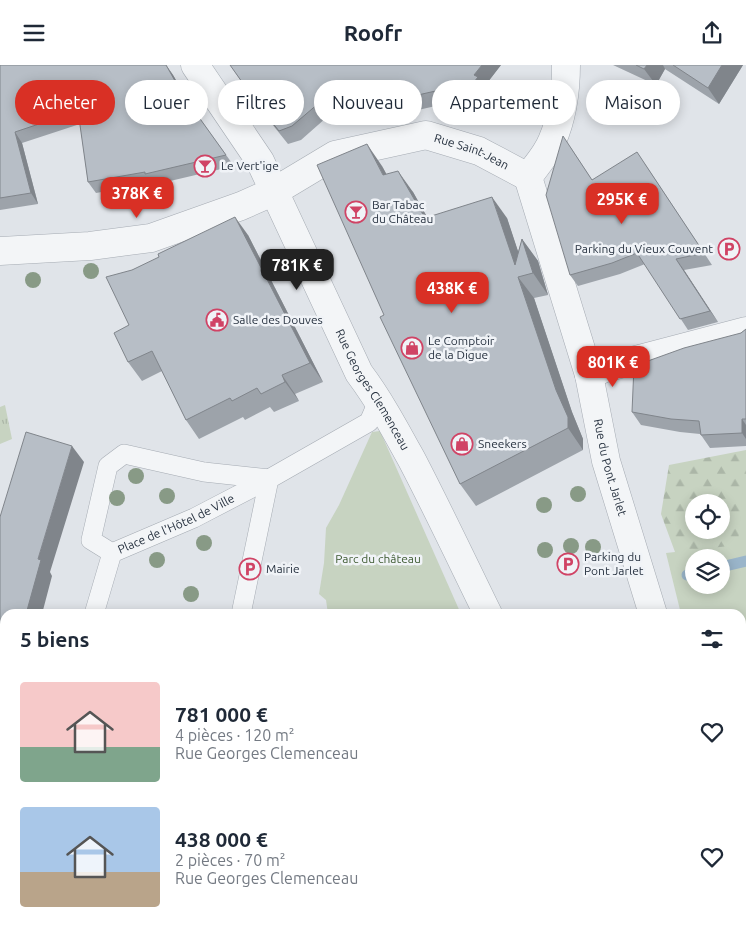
<!DOCTYPE html>
<html lang="fr">
<head>
<meta charset="utf-8">
<style>
  body { margin:0; font-family:Ubuntu,sans-serif; background:#f2f2f3; color:#1f2937; height:100vh; display:flex; flex-direction:column; font-size:19px; white-space:nowrap }
  * { box-sizing:border-box; margin:0 }
  p { font-size:16px; color:#747a83 }
  .icon { flex:none; width:28px; height:28px; fill:none; stroke:currentColor; stroke-width:2; stroke-linecap:round; stroke-linejoin:round }
  .map { position:relative; flex:1; overflow:hidden }
  .panel { position:absolute; left:0px; top:544px; width:746px; height:321px; display:flex; flex-direction:column; background:#fff; border-radius:15px 15px 0 0; box-shadow:0 2px 12px #0003 }
  .panel>* { flex:none }
  .hud { position:absolute; left:15px; top:15px; width:716px; height:45px; display:flex; gap:10px }
  .tools { position:absolute; left:685px; top:429px; display:grid; gap:10px }
  .tools a { display:grid; place-items:center; width:45px; height:45px; border-radius:50%; background:#fff; box-shadow:0 2px 12px #0003; font-size:25px }
  .price { position:absolute; translate:-50% -42px; padding:0 11px; border-radius:10px; background:#d93025; color:#fff; font-size:16px; line-height:32px; filter:drop-shadow(0 1px 2px #0008) }
  .price::after { content:''; position:absolute; left:50%; top:30px; width:15px; height:11px; margin-left:-8px; background:inherit; clip-path:polygon(0 0,100% 0,50% 100%) }
  .price.selected { background:#222; color:#fff }
  ul { padding:0; list-style:none }
  li { display:flex; align-items:center; gap:15px; height:125px; padding:0 20px }
  li span { display:grid; place-items:center; flex:none; width:140px; height:100px; border-radius:5px; color:#555 }
  li>.icon { margin-inline-start:auto }
  span .icon { width:60px; height:60px; fill:#fffc; stroke-width:1 }
  li b { font-size:21px }
  h2 { display:flex; justify-content:space-between; align-items:center; height:60px; padding:0 20px; font-size:21px }
  .pill { padding:0 18px; border-radius:22px; background:#fff; box-shadow:0 2px 12px #0003; font-size:18px; line-height:45px }
  .pill.selected { background:#d93025; color:#fff }
  header { display:flex; justify-content:space-between; align-items:center; height:65px; padding:0 20px; background:#fff; font-size:22px; font-weight:600 }
  .map>svg:first-child { display:block }
</style>
</head>
<body>
<header><svg class="icon" aria-label="menu" viewBox="0 0 24 24"><path d="M4 6h16M4 12h16M4 18h16"/></svg>Roofr<svg class="icon" aria-label="share" viewBox="0 0 24 24"><path d="M12 15V3M7 8l5-5 5 5M5 13v7h14v-7"/></svg></header>
<div class="map">
<svg width="746" height="864" viewBox="0 0 746 864">
  <defs>
    <pattern id="grass-tufts" width="24" height="20" patternUnits="userSpaceOnUse" patternTransform="scale(1.25)"><rect width="24" height="20" fill="#c7d3c1"/><path d="M3 7l-1-3M5 7V3M7 7l1-3M15 17l-1-3M17 17v-4M19 17l1-3" fill="none" stroke="#abb6a7"/></pattern>
    <pattern id="forest-firs" width="22" height="20" patternUnits="userSpaceOnUse" patternTransform="scale(1.25)"><rect width="22" height="20" fill="#c7d3c1"/><path d="M5 1l3.5 6h-7zM16 11l3.5 6h-7z" fill="#abb6a7"/></pattern>
  </defs>
  <rect width="100%" height="100%" fill="#e0e4e9"/>
  <path fill="url(#grass-tufts)" d="M5 340 12 374 0 379V342Z"/>
  <g fill="url(#forest-firs)" fill-rule="evenodd">
    <path d="M746 385V517L689 525 661 449 669 400ZM694 438H721V465H694ZM694 492H721V520H694Z"/>
    <path d="M233 860H301V864H232Z"/>
  </g>
  <g fill="#c7d3c1" fill-rule="evenodd">
    <path d="M380 366 461 549H328L326 535 319 529 324 498 326 463 339 440 372 367Z"/>
    <path d="M743 420H746V811L741 792V549H681L666 488 738 480ZM721 492V520H694V492Z"/>
    <path d="M318 860H605L607 864H322Z"/>
  </g>
  <g fill="none" stroke-linecap="round" stroke-linejoin="round">
    <g stroke="#9ab5ca" stroke-width="11">
      <path d="M721 502 746 496"/>
      <path d="M687 510 694 508"/>
    </g>
    <g stroke="#a5abb3" stroke-width="20">
      <g id="lane">
        <path d="M112 488 91 475 108 401 124 389 204 407 269 414"/>
        <path id="s1" d="M94 549 112 488 194 453 269 414"/>
        <path d="M241 549 269 414 369 357 379 334"/>
        <path d="M0 842 5 828"/>
        <path d="M181 860V864"/>
      </g>
    </g>
    <g stroke="#a5abb3" stroke-width="29">
      <g id="street">
        <path id="s2" d="M195 0 260 96 359 308C380 336 396 366 413 397 439 447 463 498 488 549"/>
        <path id="s3" d="M528 112 589 310 606 396 653 549"/>
        <path d="M528 112C536 101 547 89 552 76 562 53 566 25 566 0"/>
        <path id="s4" d="M0 186 90 181 151 173 241 141 275 126 335 90 426 70 479 86 528 112"/>
        <path d="M589 310 605 303 746 266"/>
        <path d="M741 839 746 853"/>
        <path d="M639 860 641 864"/>
      </g>
    </g>
    <use href="#lane" stroke="#f3f5f7" stroke-width="19"/>
    <use href="#street" stroke="#f3f5f7" stroke-width="28"/>
  </g>
  <g fill="#889a86">
    <circle cx="91" cy="206" r="8"/>
    <circle cx="33" cy="215" r="8"/>
    <circle cx="136" cy="411" r="8"/>
    <circle cx="578" cy="429" r="8"/>
    <circle cx="167" cy="431" r="8"/>
    <circle cx="117" cy="433" r="8"/>
    <circle cx="544" cy="440" r="8"/>
    <circle cx="204" cy="478" r="8"/>
    <circle cx="571" cy="481" r="8"/>
    <circle cx="593" cy="482" r="8"/>
    <circle cx="545" cy="485" r="8"/>
    <circle cx="157" cy="495" r="8"/>
    <circle cx="191" cy="529" r="8"/>
  </g>
  <g fill="#9da3aa">
    <path d="M0 0H166L173 10 190 40 234 101 153 120 152 118 96 128 88 117 80 59 22 78 38 139 0 145Z"/>
    <path d="M230 0H501L484 22 487 25 466 52 449 38 356 59 335 45 301 75 288 79 268 54Z"/>
    <path d="M613 0H743L719 39 665 4 656 20Z"/>
    <path d="M571 83 592 115 645 99 712 200 684 205 718 257 688 265 645 199 620 209 578 221 570 210Z"/>
    <path d="M382 101 386 109 413 127 427 152 507 153 518 187 522 174 538 196 548 230 534 233 572 347 583 374V385L476 441 460 419Z"/>
    <path d="M248 170 323 317 295 329 299 336 274 347 270 342 245 355 243 352 199 374 186 355 162 306 142 316 128 297 129 260 132 205Z"/>
    <path d="M746 264V381L710 383 701 370 700 369 680 367 641 360 632 347Z"/>
  </g>
  <g fill="#80858b">
    <path d="M166 0 173 10 191 41 183 30Z"/>
    <path d="M482 0H501L484 22 487 25 466 52 457 38 474 10Z"/>
    <path d="M647 0H663L665 4 656 20 644 4Z"/>
    <path d="M722 0H743L719 39 708 23Z"/>
    <path d="M15 67 22 78 38 139 31 128Z"/>
    <path d="M367 79 382 101 399 132 383 110Z"/>
    <path d="M398 106 413 127 440 175 425 153Z"/>
    <path d="M492 132 507 153 526 210 515 200Z"/>
    <path d="M235 152 248 170 323 317 310 298Z"/>
    <path d="M522 174 538 196 548 230 533 208Z"/>
    <path d="M676 194 684 205 718 257 710 246Z"/>
    <path d="M518 212 534 233 572 347 583 374V385L568 363 556 325Z"/>
    <path d="M282 310 295 329 299 336 285 317Z"/>
    <path d="M742 354 746 360V374L742 368Z"/>
    <path d="M72 381 84 397 50 507 52 511 42 549H26L38 494Z"/>
    <path d="M5 605V659L0 676V622Z"/>
  </g>
  <g fill="#b7bec6" stroke="#80858b">
    <path d="M0 0H166L183 30 226 90 145 109V107L88 117 78 46 15 67 31 128 0 133Z"/>
    <path d="M230 0H482L474 10 478 12 457 38 440 25 347 46 326 32 292 61 279 66 259 41Z"/>
    <path d="M636 0H647L644 4Z"/>
    <path d="M673 0H722L708 23Z"/>
    <path d="M563 71 592 115 637 87 704 188 676 194 710 246 680 254 637 188 612 198 570 210 546 130Z"/>
    <path d="M367 79 383 110 398 106 425 153 492 132 515 200 522 174 533 208 518 212 556 325 568 352V363L460 419 380 252 384 250 317 100Z"/>
    <path d="M235 152 310 298 282 310 285 317 261 329 257 323 232 336 230 333 186 355 152 286 128 297 114 268 129 260 106 212 132 205 159 192 158 189Z"/>
    <path d="M746 264V354H742V368L701 370 699 356 671 354 632 347 634 301 684 283 741 268Z"/>
    <path d="M26 367 72 381 38 494 41 495 26 549H5V605L0 622V452Z"/>
  </g>
  <defs>
    <g id="bar-ring" transform="scale(1.125)"><circle r="9.5" fill="#f0f3f7" stroke="#d04365" stroke-width="1.5"/><path d="M-6-5H6L.8 .8V4.5H3.5V6h-7V4.5H-.8V.8Z" fill="#d04365"/></g>
    <g id="parking-ring" transform="scale(1.125)"><circle r="9.5" fill="#f0f3f7" stroke="#d04365" stroke-width="1.5"/><path d="M-3.5-5.5H1a3.5 3.5 0 0 1 0 7H-1V5.5H-3.5ZM-1-3.4V-.6H.8a1.4 1.4 0 0 0 0-2.8Z" fill="#d04365"/></g>
    <g id="civic-ring" transform="scale(1.125)"><circle r="9.5" fill="#f0f3f7" stroke="#d04365" stroke-width="1.5"/><path d="M-.6-6.5H3V-4.5H.6V-3L4-1V1h2V6H-6V1h2V-1L-.6-3ZM-1.2 2.5V6h2.4V2.5Z" fill="#d04365"/></g>
    <g id="shop-ring" transform="scale(1.125)"><circle r="9.5" fill="#f0f3f7" stroke="#d04365" stroke-width="1.5"/><path d="M-5-2.5h2.3a2.7 3.5 0 0 1 5.4 0H5L5.5 6h-11ZM-1.5-2.5h3a1.5 2.3 0 0 0-3 0Z" fill="#d04365"/></g>
  </defs>
  <g fill-rule="evenodd">
    <use href="#bar-ring" x="205" y="101"/>
    <use href="#bar-ring" x="356" y="147"/>
    <use href="#parking-ring" x="729" y="184"/>
    <use href="#civic-ring" x="217" y="255"/>
    <use href="#shop-ring" x="412" y="283"/>
    <use href="#shop-ring" x="462" y="379"/>
    <use href="#parking-ring" x="568" y="499"/>
    <use href="#parking-ring" x="250" y="504"/>
  </g>
  <g text-anchor="middle" stroke-width="5" stroke-linejoin="round" paint-order="stroke">
    <g font-size="12" fill="#283341" stroke="#f0f3f7">
      <text dy="4" stroke="none"><textPath href="#s4" startOffset="496">Rue Saint-Jean</textPath></text>
      <text dy="4" stroke="none"><textPath href="#s2" startOffset="371">Rue Georges Clemenceau</textPath></text>
      <text dy="4" stroke="none"><textPath href="#s3" startOffset="302">Rue du Pont Jarlet</textPath></text>
      <text dy="4" stroke="none"><textPath href="#s1" startOffset="134">Place de l'Hôtel de Ville</textPath></text>
    </g>
    <g font-size="12" fill="#283341" stroke="#f0f3f7" text-anchor="start">
      <text x="221" y="105">Le Vert'ige</text>
      <text x="372" y="144">Bar Tabac<tspan x="372" dy="14">du Château</tspan></text>
      <text x="713" y="188" text-anchor="end">Parking du Vieux Couvent</text>
      <text x="233" y="259">Salle des Douves</text>
      <text x="428" y="280">Le Comptoir<tspan x="428" dy="14">de la Digue</tspan></text>
      <text x="478" y="383">Sneekers</text>
      <text x="584" y="496">Parking du<tspan x="584" dy="14">Pont Jarlet</tspan></text>
      <text x="266" y="508">Mairie</text>
    </g>
    <g font-size="12" fill="#405d35" stroke="#f0f3f7">
      <text x="378" y="498">Parc du château</text>
    </g>
  </g>
</svg>
<div class="tools">
<a><svg class="icon" aria-label="locate" viewBox="0 0 24 24"><circle cx="12" cy="12" r="6"/><path d="M12 2v4M12 18v4M2 12h4M18 12h4"/></svg></a>
<a><svg class="icon" aria-label="layers" viewBox="0 0 24 24"><path d="M12 4l9 5-9 5-9-5zM3 14l9 5 9-5"/></svg></a>
</div>
<b class="price" style="left:137px;top:154px">378K €</b>
<b class="price" style="left:622px;top:160px">295K €</b>
<b class="price selected" style="left:297px;top:226px">781K €</b>
<b class="price" style="left:452px;top:249px">438K €</b>
<b class="price" style="left:613px;top:323px">801K €</b>
<div class="hud">
<a class="pill selected">Acheter</a>
<a class="pill">Louer</a>
<a class="pill">Filtres</a>
<a class="pill">Nouveau</a>
<a class="pill">Appartement</a>
<a class="pill">Maison</a>
</div>
<section class="panel">
<h2>5 biens<svg class="icon" aria-label="filters" viewBox="0 0 24 24"><path d="M4 7h16M4 17h16"/><circle cx="9" cy="7" r="2"/><circle cx="15" cy="17" r="2"/></svg></h2>
<ul>
<li><span style="background:linear-gradient(#f6c9c9 65%,#7fa58c 0)"><svg class="icon" aria-label="home" viewBox="0 0 24 24"><path d="M3 11l9-7 9 7M6 9v11h12V9"/></svg></span><div><b>781 000 €</b><p>4 pièces · 120 m²</p><p>Rue Georges Clemenceau</p></div><svg class="icon" aria-label="heart" viewBox="0 0 24 24"><path d="M12 20l-8-8c-3-5 5-10 8-4 3-6 11-1 8 4z"/></svg></li>
<li><span style="background:linear-gradient(#a9c7e8 65%,#b9a48a 0)"><svg class="icon" aria-label="home" viewBox="0 0 24 24"><path d="M3 11l9-7 9 7M6 9v11h12V9"/></svg></span><div><b>438 000 €</b><p>2 pièces · 70 m²</p><p>Rue Georges Clemenceau</p></div><svg class="icon" aria-label="heart" viewBox="0 0 24 24"><path d="M12 20l-8-8c-3-5 5-10 8-4 3-6 11-1 8 4z"/></svg></li>
</ul>
</section>
</div>
</body>
</html>
